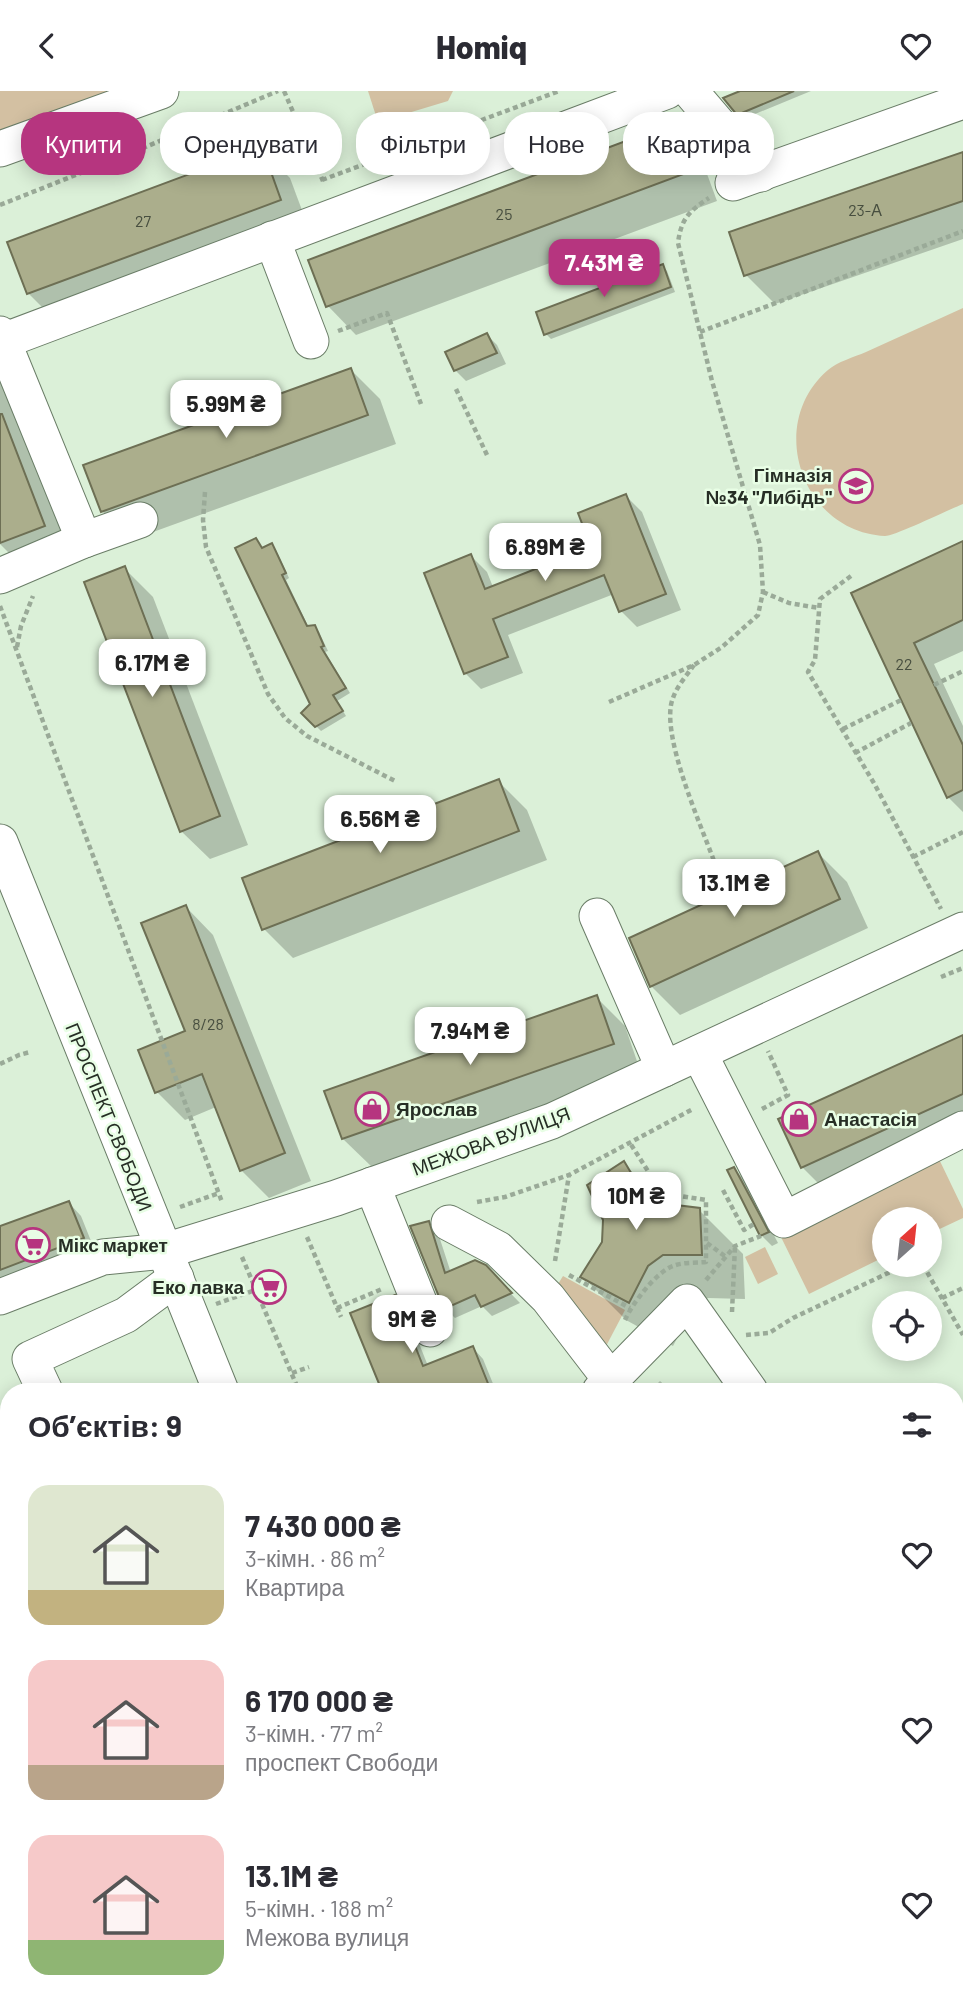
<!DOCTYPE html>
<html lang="uk">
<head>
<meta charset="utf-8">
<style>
  body { margin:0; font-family:Barlow,sans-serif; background:#f7f7f7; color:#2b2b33; height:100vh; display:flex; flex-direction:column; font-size:26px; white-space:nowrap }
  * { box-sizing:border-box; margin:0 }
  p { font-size:23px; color:#7c7c81 }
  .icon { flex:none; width:38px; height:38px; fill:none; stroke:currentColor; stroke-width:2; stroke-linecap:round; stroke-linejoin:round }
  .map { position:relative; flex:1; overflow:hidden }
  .drawer { position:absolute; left:0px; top:1292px; width:964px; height:625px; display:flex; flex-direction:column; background:#fff; border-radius:28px 28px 0 0; box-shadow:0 4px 18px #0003 }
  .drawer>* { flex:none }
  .banner { position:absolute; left:21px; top:21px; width:922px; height:63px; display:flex; gap:14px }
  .needle { width:46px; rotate:27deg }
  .buttons { position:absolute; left:872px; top:1116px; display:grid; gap:14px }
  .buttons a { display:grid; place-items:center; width:70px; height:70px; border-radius:50%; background:#fff; box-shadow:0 4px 18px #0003; font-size:35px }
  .price { position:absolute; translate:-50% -60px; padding:0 16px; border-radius:14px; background:#fff; color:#222; font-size:23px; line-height:46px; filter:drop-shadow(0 2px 4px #0008) }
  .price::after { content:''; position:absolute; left:50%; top:42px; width:21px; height:16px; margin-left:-10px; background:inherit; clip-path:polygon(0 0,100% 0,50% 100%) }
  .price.on { background:#b6357f; color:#fff }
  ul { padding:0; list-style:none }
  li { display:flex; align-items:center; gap:21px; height:175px; padding:0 28px }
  li span { display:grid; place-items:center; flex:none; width:196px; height:140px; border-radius:21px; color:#555 }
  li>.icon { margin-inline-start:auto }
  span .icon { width:84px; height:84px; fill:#fffc; stroke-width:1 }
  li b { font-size:30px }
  h2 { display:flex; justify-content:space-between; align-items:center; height:84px; padding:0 28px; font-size:30px }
  .pill { padding:0 24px; border-radius:28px; background:#fff; box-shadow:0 4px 18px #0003; font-size:24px; line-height:63px }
  .pill.on { background:#b6357f; color:#fff }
  header { display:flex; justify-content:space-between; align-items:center; height:91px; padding:0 28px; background:#fff; font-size:32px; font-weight:800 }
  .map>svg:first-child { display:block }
</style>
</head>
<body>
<header><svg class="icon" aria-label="back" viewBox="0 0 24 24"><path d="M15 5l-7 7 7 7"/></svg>Homiq<svg class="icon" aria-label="heart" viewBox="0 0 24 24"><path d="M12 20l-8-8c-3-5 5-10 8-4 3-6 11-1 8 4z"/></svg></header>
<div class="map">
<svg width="963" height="1916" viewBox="0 0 963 1916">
  <rect width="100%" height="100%" fill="#dbf0d8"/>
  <g fill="#d3c0a2">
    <path d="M0 0H133L0 46Z"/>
    <path d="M368 0H453L448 10 385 29 377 28Z"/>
    <path d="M963 217V413C950 418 895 445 885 445 802 441 765 333 828 279 837 271 854 266 866 261 898 246 931 232 963 217Z"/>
    <path d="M938 1066 963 1118V1127L929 1143V1129H884V1166L809 1203 780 1144Z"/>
    <path d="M765 1156 778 1183 758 1193 745 1166Z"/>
    <path d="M563 1185 625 1219 604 1259 555 1198Z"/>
  </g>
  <g fill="#0003">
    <path d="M744 0H811L743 28 738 23Z"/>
    <path d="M671 35 700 64 717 110 356 244 328 215Z"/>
    <path d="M261 58 290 87 309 138 57 231 28 202Z"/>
    <path d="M963 62V148L775 213 746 184Z"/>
    <path d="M662 175 667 180 675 201 551 248 546 243Z"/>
    <path d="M487 244 497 254 506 273 466 290 455 279 447 262Z"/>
    <path d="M0 275 73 464 28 481 0 453Z"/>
    <path d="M351 279 380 308 396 353 131 449 102 420Z"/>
    <path d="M626 405 642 421 681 519 637 536 621 520 614 503 508 544 523 582 481 598 465 582 471 465 487 481 493 496 593 457Z"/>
    <path d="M256 449 263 458 272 455 276 459 289 487 286 489 309 537 314 536 319 541 328 560 325 561 350 602 337 610 346 625 321 640 303 622 312 613Z"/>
    <path d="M963 452V560L934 573 963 635V721L948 706 853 503Z"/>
    <path d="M124 477 153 506 248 754 210 768 181 740Z"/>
    <path d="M498 690 527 719 547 769 293 867 264 838 244 788Z"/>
    <path d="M818 762 847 791 868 837 680 924 651 895Z"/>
    <path d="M186 816 213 844 311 1090 269 1107 241 1079 216 1016 185 1029 157 1001 187 941Z"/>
    <path d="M596 906 625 935 641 982 372 1076 343 1048Z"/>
    <path d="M963 946V1056L839 1113 802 1076Z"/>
    <path d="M623 1072 664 1113 699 1119 743 1163 745 1208 708 1207 692 1219 673 1255 626 1229 582 1185 603 1152Z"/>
    <path d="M734 1078 745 1089 778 1152 772 1155 761 1144Z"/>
    <path d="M69 1112 81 1125 95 1160 0 1196V1136Z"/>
    <path d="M429 1132 438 1142 451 1182 485 1176 520 1212 492 1225 482 1215 455 1227 445 1217 413 1136Z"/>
    <path d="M394 1206 405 1217 428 1275 473 1257 483 1268 496 1300H384L353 1223Z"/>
    <path d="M660 1290 671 1300H650Z"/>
    <path d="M0 1435 9 1444V1502L0 1493Z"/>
    <path d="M9 1638V1779L0 1788V1647Z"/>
    <path d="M956 1734 963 1741V1770L956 1778Z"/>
    <path d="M0 1829 9 1838V1904L0 1895Z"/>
    <path d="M128 1908H198L206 1916H136Z"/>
    <path d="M616 1908H681L689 1916H625Z"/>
  </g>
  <g fill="#abae8c" stroke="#6d6f54" stroke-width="2">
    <path d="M740 0H794L737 24 723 7Z"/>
    <path d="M671 33 689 81 326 216 308 169Z"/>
    <path d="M262 56 281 109 27 203 7 151Z"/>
    <path d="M963 61V110L744 185 729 141Z"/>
    <path d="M663 173 671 196 544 244 536 221Z"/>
    <path d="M487 242 497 262 454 280 445 261Z"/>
    <path d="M351 277 368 324 101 421 83 374Z"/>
    <path d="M0 323H2L45 435 0 452Z"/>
    <path d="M626 403 666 503 619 521 604 484 493 528 508 566 464 583 424 482 471 463 485 498 591 456 578 422Z"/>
    <path d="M256 447 262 457 272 452 286 482 282 484 307 535 315 534 324 555 321 556 346 597 333 604 343 620 315 636 301 622 310 613 235 457Z"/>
    <path d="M963 450V529L914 552 963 654V699L947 707 851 502Z"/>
    <path d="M125 475 220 725 180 741 84 491Z"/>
    <path d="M499 688 519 740 262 839 242 787Z"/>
    <path d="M818 760 840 808 650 896 629 847Z"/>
    <path d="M186 814 285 1062 240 1080 202 983 155 1002 138 959 185 940 141 832Z"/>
    <path d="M597 904 614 953 342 1048 324 1000Z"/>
    <path d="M963 944V1003L801 1077 778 1028Z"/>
    <path d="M624 1070 640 1097 668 1113 700 1117 702 1164H663L648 1175 629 1212 580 1186 602 1151 603 1129 587 1094Z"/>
    <path d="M734 1076 769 1141 760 1145 727 1079Z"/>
    <path d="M69 1110 84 1147 0 1179V1135Z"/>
    <path d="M429 1130 445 1182 475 1169 486 1174 512 1202 481 1216 475 1204 444 1218 410 1135Z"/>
    <path d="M395 1204 423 1275 473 1255 491 1300H382L350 1222Z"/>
  </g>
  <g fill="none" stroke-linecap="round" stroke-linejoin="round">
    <g stroke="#6a7d67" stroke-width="37">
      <g id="minor">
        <path d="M690 0 761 83"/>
        <path d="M0 58 161 0"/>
        <path d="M733 92 963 10"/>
        <path d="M272 148 311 250"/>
        <path d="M0 243 84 449"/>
        <path d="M3 250 667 0"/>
        <path d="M0 485 84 449 140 429"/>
        <path d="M0 751 221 1300"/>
        <path d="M597 825 664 978"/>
        <path d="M699 962 784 1129 963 1038"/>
        <path d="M372 1094 430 1238"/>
        <path d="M449 1132 498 1158 548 1207 611 1289"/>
        <path d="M0 1206 103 1166 165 1160 336 1107 552 1030 963 839"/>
        <path d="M45 1300 30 1268 126 1224 176 1187"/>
        <path d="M600 1300 687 1211 750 1300"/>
        <path d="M0 1507 6 1501"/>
        <path d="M0 1592 3 1595 0 1599"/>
        <path d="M0 1777 9 1785"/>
        <path d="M302 1908 305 1916"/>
        <path d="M458 1908 461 1916"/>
        <path d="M726 1908 735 1916"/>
        <path d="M916 1908 923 1916"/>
        <path d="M25 1916 33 1908"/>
        <path d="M871 1916 879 1908"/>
      </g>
    </g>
    <g stroke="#9aaa98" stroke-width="4.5" stroke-dasharray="5 3.5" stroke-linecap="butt">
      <path d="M284 0 323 90"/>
      <path d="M322 89 559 0"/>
      <path d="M0 114 136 60 278 0"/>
      <path d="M338 240 387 222 421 313"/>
      <path d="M700 241 963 140"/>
      <path d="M456 298 487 364"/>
      <path d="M205 401 203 429 206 456 268 603 285 627 307 645 397 691"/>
      <path d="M851 485 820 508 815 569 808 581 875 694 941 818"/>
      <path d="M763 501 789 512 819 517"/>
      <path d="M0 515 222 1111"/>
      <path d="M17 556 21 535 33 505"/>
      <path d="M694 574C687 584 677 595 673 607 659 641 701 734 714 770"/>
      <path d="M934 594 963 580"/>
      <path d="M609 611 694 574 722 556 758 524 763 501 760 454 712 290 678 152C681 128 689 120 709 107"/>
      <path d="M843 638 901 609"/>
      <path d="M855 662 911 632"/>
      <path d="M913 766 963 741"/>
      <path d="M941 886 963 877"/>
      <path d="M0 973 19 964 30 961"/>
      <path d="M762 1018 788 1004 768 960"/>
      <path d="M723 1099 744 1139 754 1133"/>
      <path d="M477 1111 505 1106 569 1084 693 1018"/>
      <path d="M180 1116 219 1102"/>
      <path d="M307 1146 341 1226"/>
      <path d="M707 1152 726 1166"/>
      <path d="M242 1166 299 1300"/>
      <path d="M555 1170 569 1084"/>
      <path d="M923 1174 963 1244"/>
      <path d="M569 1184 630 1217"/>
      <path d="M706 1189 735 1155 761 1145"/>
      <path d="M942 1207 963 1197"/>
      <path d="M216 1213 255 1199"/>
      <path d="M337 1217 382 1198"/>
      <path d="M732 1221 735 1155"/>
      <path d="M625 1229C632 1213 656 1181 673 1175 683 1171 696 1172 706 1171V1109L674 1104 655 1091 630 1052"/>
      <path d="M746 1244 769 1242 793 1227 905 1174"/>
      <path d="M292 1282 309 1276"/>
      <path d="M0 1414 9 1423"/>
      <path d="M0 1414 9 1405"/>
      <path d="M956 1525 963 1535"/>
      <path d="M956 1595 963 1604"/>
      <path d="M956 1660 963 1655"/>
      <path d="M956 1674 963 1683"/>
      <path d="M956 1795 963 1786"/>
      <path d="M956 1827 963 1834"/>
      <path d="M956 1861 963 1853"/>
      <path d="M956 1904 963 1911"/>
      <path d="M99 1908 108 1916"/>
      <path d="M209 1908 218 1916"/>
      <path d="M536 1908 539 1916"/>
    </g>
    <use href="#minor" stroke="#fff" stroke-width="35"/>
  </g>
  <defs>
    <g id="school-ring" transform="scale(1.75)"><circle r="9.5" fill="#e8fee5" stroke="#b6357f" stroke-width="1.5"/><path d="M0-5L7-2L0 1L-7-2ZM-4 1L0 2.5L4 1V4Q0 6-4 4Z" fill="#b6357f"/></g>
    <g id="shop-ring" transform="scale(1.75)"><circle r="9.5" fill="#e8fee5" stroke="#b6357f" stroke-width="1.5"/><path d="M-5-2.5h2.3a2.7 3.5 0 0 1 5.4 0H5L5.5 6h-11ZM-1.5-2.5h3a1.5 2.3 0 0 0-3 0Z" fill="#b6357f"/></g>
    <g id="supermarket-ring" transform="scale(1.75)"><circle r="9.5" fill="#e8fee5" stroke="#b6357f" stroke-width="1.5"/><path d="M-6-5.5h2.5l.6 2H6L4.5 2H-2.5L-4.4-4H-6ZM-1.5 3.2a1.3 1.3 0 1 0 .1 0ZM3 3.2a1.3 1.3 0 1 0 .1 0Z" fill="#b6357f"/></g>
  </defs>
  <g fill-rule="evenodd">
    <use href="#school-ring" x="856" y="395"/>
    <use href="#shop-ring" x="372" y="1018"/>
    <use href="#shop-ring" x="799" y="1028"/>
    <use href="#supermarket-ring" x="33" y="1154"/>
    <use href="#supermarket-ring" x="269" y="1196"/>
  </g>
  <g text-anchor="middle" stroke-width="5" stroke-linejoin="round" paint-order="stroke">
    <g font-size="16" fill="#474e3f">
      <text x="865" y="125">23-А</text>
      <text x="504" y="129">25</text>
      <text x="143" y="136">27</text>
      <text x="904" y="579">22</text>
      <text x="208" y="939">8/28</text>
    </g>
    <g font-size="19" font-weight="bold" fill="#262e25" stroke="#e8fee5" text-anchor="start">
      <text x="832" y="391" text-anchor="end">Гімназія<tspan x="832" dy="22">№34 "Либідь"</tspan></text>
      <text x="396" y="1025">Ярослав</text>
      <text x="824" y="1035">Анастасія</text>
      <text x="58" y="1161">Мікс маркет</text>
      <text x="244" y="1203" text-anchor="end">Еко лавка</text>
    </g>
    <g font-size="19" fill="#262e25" stroke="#e8fee5">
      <text transform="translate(109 1026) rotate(68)" y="7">ПРОСПЕКТ СВОБОДИ</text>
      <text transform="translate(491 1050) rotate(-20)" y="7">МЕЖОВА ВУЛИЦЯ</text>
    </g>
  </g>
</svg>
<div class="buttons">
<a><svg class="needle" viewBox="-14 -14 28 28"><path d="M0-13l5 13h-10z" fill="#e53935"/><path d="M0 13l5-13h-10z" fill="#7c7c81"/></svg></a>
<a><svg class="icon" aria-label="locate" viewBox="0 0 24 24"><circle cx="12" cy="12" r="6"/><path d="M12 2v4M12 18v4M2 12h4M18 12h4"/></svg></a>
</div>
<b class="price on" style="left:604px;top:208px">7.43M ₴</b>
<b class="price" style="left:226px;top:349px">5.99M ₴</b>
<b class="price" style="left:545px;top:492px">6.89M ₴</b>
<b class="price" style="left:152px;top:608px">6.17M ₴</b>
<b class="price" style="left:380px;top:764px">6.56M ₴</b>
<b class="price" style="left:734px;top:828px">13.1M ₴</b>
<b class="price" style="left:470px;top:976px">7.94M ₴</b>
<b class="price" style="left:636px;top:1141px">10M ₴</b>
<b class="price" style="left:412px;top:1264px">9M ₴</b>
<div class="banner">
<a class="pill on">Купити</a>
<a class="pill">Орендувати</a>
<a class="pill">Фільтри</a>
<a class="pill">Нове</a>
<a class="pill">Квартира</a>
</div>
<section class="drawer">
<h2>Об’єктів: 9<svg class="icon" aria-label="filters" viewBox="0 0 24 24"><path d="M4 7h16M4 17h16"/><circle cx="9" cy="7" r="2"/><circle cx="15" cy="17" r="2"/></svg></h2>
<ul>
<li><span style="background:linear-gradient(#dfe7d0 75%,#c2b280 0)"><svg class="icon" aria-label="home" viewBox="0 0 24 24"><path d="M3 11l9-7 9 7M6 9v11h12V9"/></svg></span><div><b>7 430 000 ₴</b><p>3-кімн. · 86 m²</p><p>Квартира</p></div><svg class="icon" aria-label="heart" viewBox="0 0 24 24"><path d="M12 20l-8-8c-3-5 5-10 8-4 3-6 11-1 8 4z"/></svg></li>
<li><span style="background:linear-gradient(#f6c9c9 75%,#b9a48a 0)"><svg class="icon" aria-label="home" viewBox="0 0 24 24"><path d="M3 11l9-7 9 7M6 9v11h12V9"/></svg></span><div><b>6 170 000 ₴</b><p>3-кімн. · 77 m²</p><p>проспект Свободи</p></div><svg class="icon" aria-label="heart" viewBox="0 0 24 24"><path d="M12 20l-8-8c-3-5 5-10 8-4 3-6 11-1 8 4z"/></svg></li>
<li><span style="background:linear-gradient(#f6c9c9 75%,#8fb573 0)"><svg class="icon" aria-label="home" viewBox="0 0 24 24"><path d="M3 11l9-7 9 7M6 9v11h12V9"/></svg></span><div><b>13.1M ₴</b><p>5-кімн. · 188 m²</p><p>Межова вулиця</p></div><svg class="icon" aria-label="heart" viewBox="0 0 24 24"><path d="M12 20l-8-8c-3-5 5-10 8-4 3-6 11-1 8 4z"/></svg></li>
</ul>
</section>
</div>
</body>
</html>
